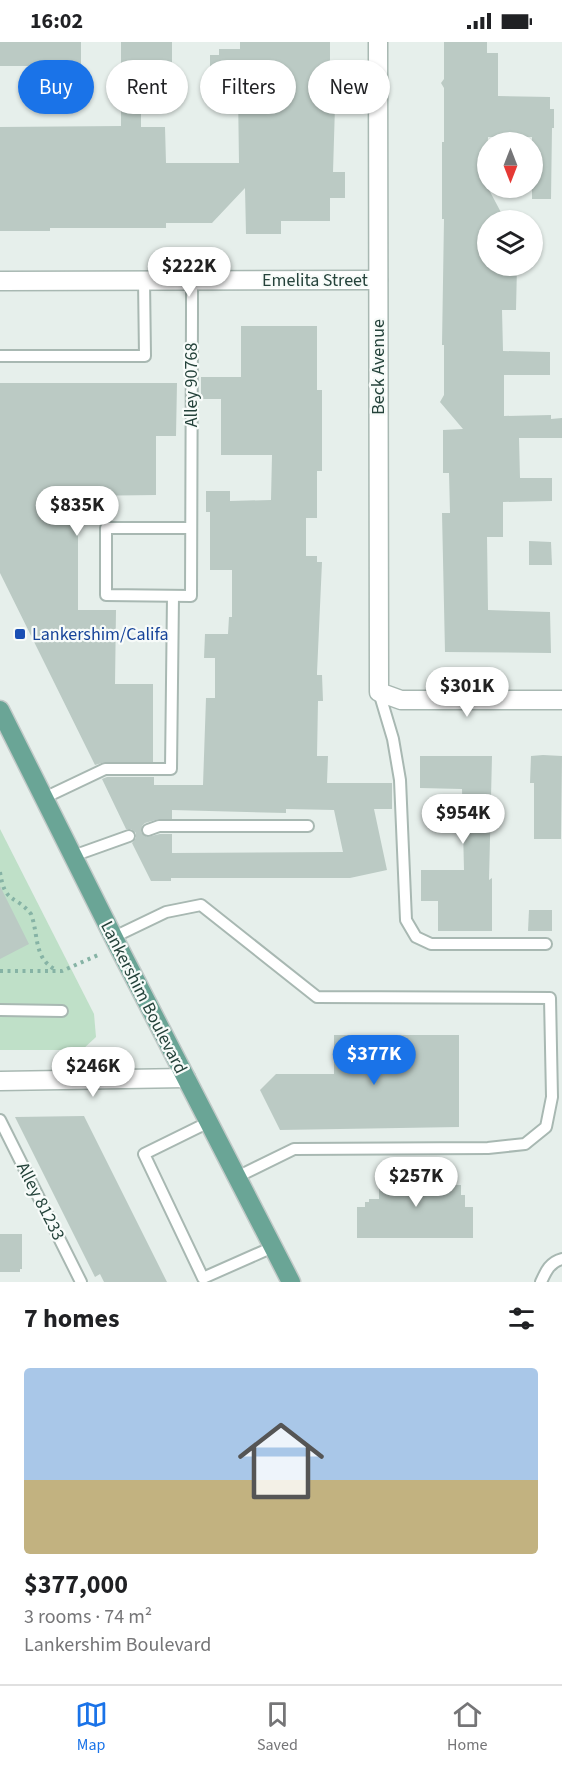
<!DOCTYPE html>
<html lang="en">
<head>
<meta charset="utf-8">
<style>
  body { margin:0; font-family:"Source Sans 3",sans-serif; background:#f2f2f2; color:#202124; height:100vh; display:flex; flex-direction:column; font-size:22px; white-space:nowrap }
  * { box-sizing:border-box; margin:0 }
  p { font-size:20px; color:#757577 }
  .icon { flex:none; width:33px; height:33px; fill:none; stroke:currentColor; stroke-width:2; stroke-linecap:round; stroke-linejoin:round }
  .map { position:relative; height:1240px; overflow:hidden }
  .drawer { display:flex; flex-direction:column; background:#fff; flex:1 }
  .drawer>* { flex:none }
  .guide { position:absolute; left:18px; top:18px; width:526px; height:54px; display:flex; gap:12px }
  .needle { width:39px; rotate:180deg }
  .tools { position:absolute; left:477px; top:90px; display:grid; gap:12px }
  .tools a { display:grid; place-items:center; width:66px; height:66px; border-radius:50%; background:#fff; box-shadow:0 2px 4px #0004; font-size:30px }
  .price { position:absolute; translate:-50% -51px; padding:0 14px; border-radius:21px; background:#fff; color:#222; font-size:20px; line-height:39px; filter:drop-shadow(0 2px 3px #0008) }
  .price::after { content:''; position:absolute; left:50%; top:36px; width:18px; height:14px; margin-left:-9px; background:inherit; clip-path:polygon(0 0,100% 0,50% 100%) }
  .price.selected { background:#1a73e8; color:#fff }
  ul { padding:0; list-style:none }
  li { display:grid; align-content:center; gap:12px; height:318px; padding:0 24px }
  li span { display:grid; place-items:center; height:186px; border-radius:6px; color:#555 }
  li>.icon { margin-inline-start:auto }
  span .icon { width:108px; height:108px; fill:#fffc; stroke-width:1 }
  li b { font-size:26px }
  h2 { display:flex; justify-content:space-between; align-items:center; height:72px; padding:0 24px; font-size:26px }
  .pill { padding:0 21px; border-radius:27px; background:#fff; box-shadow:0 2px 4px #0004; font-size:21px; line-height:54px }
  .pill.selected { background:#1a73e8; color:#fff }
  .status { display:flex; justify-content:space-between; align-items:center; height:42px; padding:0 30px; background:#fff; direction:ltr }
  .status svg { height:16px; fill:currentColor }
  .tabs { display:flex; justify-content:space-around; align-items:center; height:84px; border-top:2px solid #e0e0e0; background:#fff; font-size:16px; color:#757577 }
  .tabs a { display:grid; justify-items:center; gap:3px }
  .tabs .selected { color:#1a73e8 }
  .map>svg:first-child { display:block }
</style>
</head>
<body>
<div class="status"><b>16:02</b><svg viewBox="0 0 49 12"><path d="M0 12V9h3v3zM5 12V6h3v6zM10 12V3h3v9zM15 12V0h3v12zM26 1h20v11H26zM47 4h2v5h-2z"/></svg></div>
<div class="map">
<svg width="562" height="1240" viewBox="0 0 562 1240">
  <rect width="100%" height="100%" fill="#e6efeb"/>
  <path fill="#bfe0c8" d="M0 787 94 972 96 995 82 1008H0Z"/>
  <g fill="#bbcac4" fill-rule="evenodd">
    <rect x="0" y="0" width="81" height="24"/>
    <path d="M121 0H172V25H141V85H165L166 121H239L238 50 237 49H210V13H219V7H240V0H330V31H336L333 130H345V156H330V179H281V192H246L245 146 212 181H166V186H50V189H0V85L121 84Z"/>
    <path d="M444 0H487V11H498V54L550 55V67H554V86H552L551 157H532V95H488L486 142 505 178H488V224H517L516 268H502L503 309 550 310V333H504V374L551 373V377L562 376V396H519L520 436H552V459L503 460V495H487L488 568 550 570 551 611 445 610 442 471H450L449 431H443V388L463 387 440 360 444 353V303H442L444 177H442V100H444V46L441 41 444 37Z"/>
    <path d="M241 284H317V348H322V429H317V476H306V514H317V520H322L317 631V633H322L323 659H318L317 714H328L327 741H392V767H374L387 828 350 836H171V839H151L132 801 136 796V791L131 787H126L102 737 107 735H154V743H203L206 656H215V616H204L205 592H228L229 575H232V528H210V470H206V449H230V459L271 458 272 413H221V357H201V335H241ZM286 767 334 768 343 810 172 811V792H160L147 795 141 790 142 784 145 781 159 777H172V768L286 771Z"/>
    <path d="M0 341H177L176 394H156V453L78 454V568H116L115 642H153V720H105L95 723 0 531Z"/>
    <path d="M529 499 551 500 552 523H529Z"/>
    <path d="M543 713 562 714 561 797H534V741H530L531 714Z"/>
    <path d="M420 714H492L489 838 492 836V889H438V859H421V828H464L462 747 420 746Z"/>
    <path d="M0 844 29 902 0 917Z"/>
    <path d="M529 868H552V889H528Z"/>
    <path d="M334 993H459V1085L280 1088 260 1048 276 1032H334Z"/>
    <path d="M84 1074 167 1240H104L100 1232 95 1235 15 1075Z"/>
    <path d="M403 1128H451V1143H461V1153H465V1165H473V1196H357V1165H365V1160H369V1157H379V1131H403Z"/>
    <path d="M0 1192H22V1227H20V1230H0Z"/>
  </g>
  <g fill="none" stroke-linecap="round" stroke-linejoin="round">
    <g stroke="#a8b8b2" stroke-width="14">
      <g id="lane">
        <path d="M0 314H145L144 238"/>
        <path d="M191 486H106V553L191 554 192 271V238"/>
        <path d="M379 650 393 697 400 738 406 878 416 895 431 902H546"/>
        <path d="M44 756 105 727H171L173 554"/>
        <path d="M148 788 159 784H308"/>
        <path d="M73 814 129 794"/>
        <path d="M114 895 166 870 201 863 317 955 550 956 552 1055 546 1085 525 1102 488 1106 294 1107 237 1135"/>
        <path d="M0 968 62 969"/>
        <path d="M0 1078 81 1240"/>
        <path d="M209 1080 144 1112 203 1236 273 1205"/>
        <path d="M541 1240C546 1229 550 1220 562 1217"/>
      </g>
    </g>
    <g stroke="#a8b8b2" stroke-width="21">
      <g id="street">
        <path d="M378 0 379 650 401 658H562"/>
        <path d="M0 239 378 238"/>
        <path d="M0 1039 186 1036"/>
      </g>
    </g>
    <g stroke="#c2cac8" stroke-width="21">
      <path id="primary" d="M0 668 118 904 291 1240"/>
    </g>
    <g stroke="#86b3a5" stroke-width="4" stroke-dasharray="3 4.5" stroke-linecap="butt">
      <path d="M0 830C5 863 15 852 31 872 39 893 33 916 56 928"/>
      <path d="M0 929H62L98 913"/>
    </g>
    <use href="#lane" stroke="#fff" stroke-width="10"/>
    <use href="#street" stroke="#fff" stroke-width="18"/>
    <use href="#primary" stroke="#6aa596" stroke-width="18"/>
  </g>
  <rect fill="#1a4fb4" stroke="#f7fbf9" stroke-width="2" x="14" y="586" width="12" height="12" rx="3"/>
  <g text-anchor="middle" stroke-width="4.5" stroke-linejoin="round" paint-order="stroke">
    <g font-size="18" fill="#24423a" stroke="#f7fbf9">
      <text x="315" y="244">Emelita Street</text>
      <text transform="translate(378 325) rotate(-90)" y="6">Beck Avenue</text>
      <text transform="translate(191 343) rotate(-90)" y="6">Alley 90768</text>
      <text transform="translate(144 955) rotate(63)" y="6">Lankershim Boulevard</text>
      <text transform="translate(41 1159) rotate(63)" y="6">Alley 81233</text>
    </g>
    <g font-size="18" fill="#164399" stroke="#f7fbf9" text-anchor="start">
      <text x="32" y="598">Lankershim/Califa</text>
    </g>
  </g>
</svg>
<div class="tools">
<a><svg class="needle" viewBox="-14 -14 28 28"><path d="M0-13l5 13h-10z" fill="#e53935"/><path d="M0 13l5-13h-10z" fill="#757577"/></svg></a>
<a><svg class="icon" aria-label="layers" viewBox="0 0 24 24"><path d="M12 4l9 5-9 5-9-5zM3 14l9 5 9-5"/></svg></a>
</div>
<b class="price" style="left:189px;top:256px">$222K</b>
<b class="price" style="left:77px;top:495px">$835K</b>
<b class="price" style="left:467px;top:676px">$301K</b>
<b class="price" style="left:463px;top:803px">$954K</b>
<b class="price selected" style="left:374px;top:1044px">$377K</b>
<b class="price" style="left:93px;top:1056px">$246K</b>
<b class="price" style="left:416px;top:1166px">$257K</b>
<div class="guide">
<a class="pill selected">Buy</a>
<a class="pill">Rent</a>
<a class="pill">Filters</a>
<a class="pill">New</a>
</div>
</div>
<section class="drawer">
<h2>7 homes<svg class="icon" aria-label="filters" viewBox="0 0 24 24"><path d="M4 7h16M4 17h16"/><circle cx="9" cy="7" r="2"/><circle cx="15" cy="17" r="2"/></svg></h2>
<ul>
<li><span style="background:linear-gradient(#a9c7e8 60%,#c2b280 0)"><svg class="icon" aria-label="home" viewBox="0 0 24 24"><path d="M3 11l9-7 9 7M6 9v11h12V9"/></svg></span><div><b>$377,000</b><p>3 rooms · 74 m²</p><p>Lankershim Boulevard</p></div></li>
</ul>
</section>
<nav class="tabs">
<a class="selected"><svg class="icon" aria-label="map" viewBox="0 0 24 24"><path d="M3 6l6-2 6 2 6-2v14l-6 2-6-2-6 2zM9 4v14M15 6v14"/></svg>Map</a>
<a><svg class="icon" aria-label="saved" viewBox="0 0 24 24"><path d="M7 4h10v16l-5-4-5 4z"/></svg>Saved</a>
<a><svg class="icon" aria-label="home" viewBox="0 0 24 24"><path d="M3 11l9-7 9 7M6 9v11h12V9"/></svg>Home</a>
</nav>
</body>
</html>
